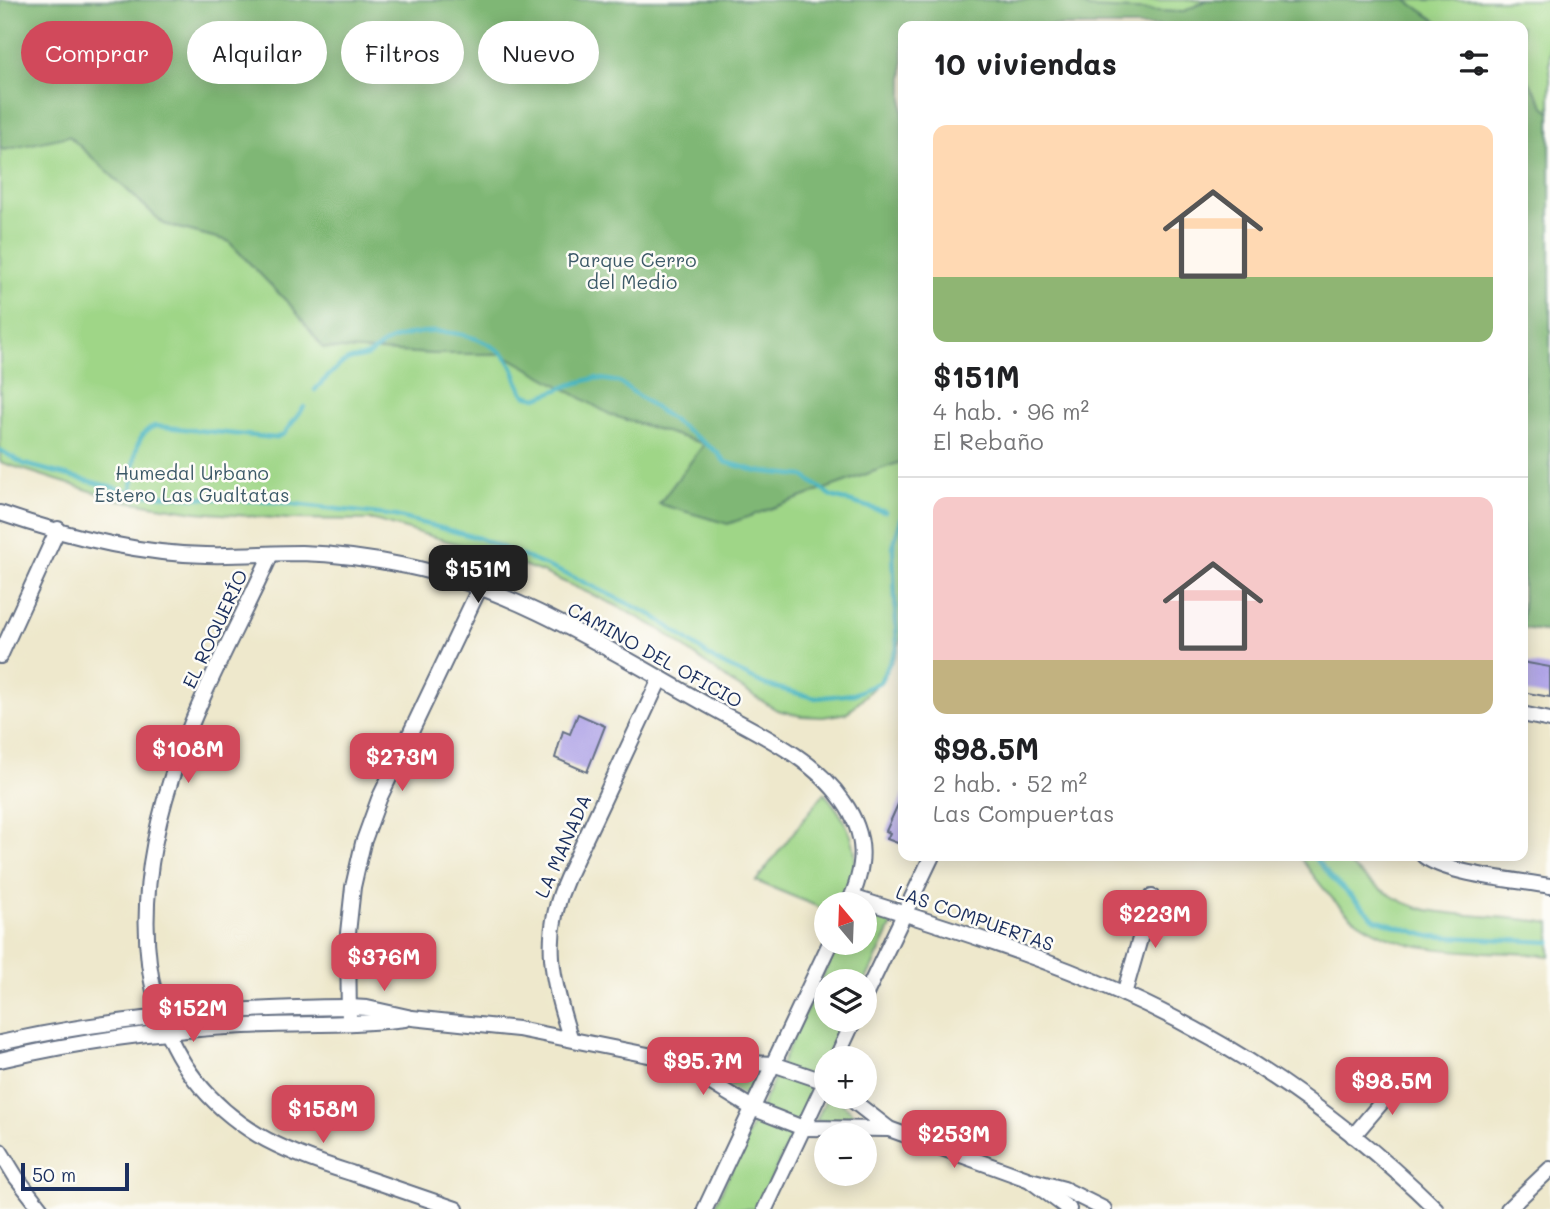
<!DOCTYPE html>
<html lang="es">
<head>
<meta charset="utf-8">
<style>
  body { margin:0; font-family:Mali,sans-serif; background:#f2f2f2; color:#202124; height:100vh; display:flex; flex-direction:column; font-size:26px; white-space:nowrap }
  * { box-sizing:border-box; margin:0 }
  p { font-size:23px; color:#757577 }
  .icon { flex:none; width:38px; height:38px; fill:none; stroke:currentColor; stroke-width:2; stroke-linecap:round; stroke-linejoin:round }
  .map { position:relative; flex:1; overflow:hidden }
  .drawer { position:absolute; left:898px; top:21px; width:630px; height:840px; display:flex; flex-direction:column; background:#fff; border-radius:14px; box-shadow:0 4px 18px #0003 }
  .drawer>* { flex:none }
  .top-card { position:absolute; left:21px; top:21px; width:665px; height:63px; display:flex; gap:14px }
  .needle { width:46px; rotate:341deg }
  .controls { position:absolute; left:814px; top:892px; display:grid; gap:14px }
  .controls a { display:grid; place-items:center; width:63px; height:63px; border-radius:50%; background:#fff; box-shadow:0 4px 18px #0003; font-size:35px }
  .scale { position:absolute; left:21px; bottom:18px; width:108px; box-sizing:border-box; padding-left:7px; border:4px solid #1b2f5e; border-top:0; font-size:19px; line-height:24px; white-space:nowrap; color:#1b2f5e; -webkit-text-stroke:5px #fdfcf7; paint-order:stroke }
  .price { position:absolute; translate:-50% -60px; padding:0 16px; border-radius:14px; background:#d1495b; color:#fff; font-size:23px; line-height:46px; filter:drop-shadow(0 2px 4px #0008) }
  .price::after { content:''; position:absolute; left:50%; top:42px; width:21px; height:16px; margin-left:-10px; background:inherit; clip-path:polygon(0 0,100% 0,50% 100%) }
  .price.selected { background:#222; color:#fff }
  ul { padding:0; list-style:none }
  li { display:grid; align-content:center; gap:14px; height:371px; padding:0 35px }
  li+li { border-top:2px solid #e0e0e0 }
  li span { display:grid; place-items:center; height:217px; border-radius:14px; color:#555 }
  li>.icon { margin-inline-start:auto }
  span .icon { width:126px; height:126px; fill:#fffc; stroke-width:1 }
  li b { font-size:30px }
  h2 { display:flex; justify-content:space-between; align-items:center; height:84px; padding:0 35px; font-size:30px }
  .tag { padding:0 24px; border-radius:32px; background:#fff; box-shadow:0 4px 18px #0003; font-size:24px; line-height:63px }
  .tag.selected { background:#d1495b; color:#fff }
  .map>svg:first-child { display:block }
</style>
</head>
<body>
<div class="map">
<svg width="1550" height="1209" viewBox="0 0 1550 1209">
  <rect width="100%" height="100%" fill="#fdfcf7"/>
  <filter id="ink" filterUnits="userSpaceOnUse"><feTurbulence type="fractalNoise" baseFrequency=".0143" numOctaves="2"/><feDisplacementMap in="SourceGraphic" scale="14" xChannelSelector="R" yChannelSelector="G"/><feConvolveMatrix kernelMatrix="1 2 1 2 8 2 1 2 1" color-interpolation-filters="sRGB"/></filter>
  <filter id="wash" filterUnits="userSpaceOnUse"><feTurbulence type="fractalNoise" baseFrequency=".00686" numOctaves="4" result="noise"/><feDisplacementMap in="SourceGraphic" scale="28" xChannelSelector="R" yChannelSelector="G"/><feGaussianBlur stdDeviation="1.57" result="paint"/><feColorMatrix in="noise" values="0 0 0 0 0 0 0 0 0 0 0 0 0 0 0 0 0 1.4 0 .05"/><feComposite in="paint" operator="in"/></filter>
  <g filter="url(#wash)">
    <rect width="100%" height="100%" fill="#eee8cc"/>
    <g fill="#9fd687" stroke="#5d8272" stroke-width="2">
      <path d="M0 0H1550V632L1522 628V26H903V636L895 656 878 683 847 713 823 717 801 716 777 710 731 682 658 628 615 605 542 572 486 552 374 520 288 519 196 512 119 500 0 462Z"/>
      <path d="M824 793C842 813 862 845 853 874 850 884 844 895 840 905H826V910L756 881Z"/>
      <path d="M1299 856H1342C1360 878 1398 904 1427 910 1467 917 1509 916 1550 923V956C1480 947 1412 962 1352 917 1333 903 1313 875 1299 856Z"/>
      <path d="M865 911 894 920 865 982H826V1020H846L828 1059H826V1064L757 1209H713L838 943H864Z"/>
      <path d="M337 1014 339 1016 337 1017 173 1024 174 1022 249 1016Z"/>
      <path d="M156 1024 155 1027 0 1053V1049L66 1036Z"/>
      <path d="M764 1069 748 1098 707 1070Z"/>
      <path d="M827 1097H834L862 1120 816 1121Z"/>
    </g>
    <g fill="#7fb774" stroke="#4d7369" stroke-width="2">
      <path d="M0 0H1073L1089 8 1183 12 1207 0H1406L1444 26H903V461L728 524 659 504 704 444 611 415 503 354H434L323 348 293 308 228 241 164 224 69 136 4 150 0 148Z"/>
      <path d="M1523 71 1544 106 1550 112V632L1523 628Z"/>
    </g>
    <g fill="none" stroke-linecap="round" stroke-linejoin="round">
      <g stroke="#45b4bf" stroke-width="4.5">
        <path d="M315 390C319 385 341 363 346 361 352 358 360 358 367 356 375 352 381 345 389 341 425 326 471 329 502 353 516 365 515 381 525 395L537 398 570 385 595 378 619 382 717 452 725 462 757 471 804 476 831 496 885 512"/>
        <path d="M0 450 24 464 138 494 277 502 395 516 479 538 573 577 654 616 716 661 766 685 815 698 854 694 880 682 897 648 893 547 903 512"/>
        <path d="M132 492C134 471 131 434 155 426L275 438 284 434 304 407"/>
        <path d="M1313 856 1333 879 1375 919 1428 936 1550 942"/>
      </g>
    </g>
    <g id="blocks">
      <g fill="#a699e5">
        <path d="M1522 662 1550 667V697L1522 692Z"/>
        <path d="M578 714 605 726 587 772 555 758 563 731 570 734Z"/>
        <path d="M903 793V839L900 844 887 839 890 833 886 831Z"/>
      </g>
    </g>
  </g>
  <g filter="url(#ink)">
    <use href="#blocks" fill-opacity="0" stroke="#657084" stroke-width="2"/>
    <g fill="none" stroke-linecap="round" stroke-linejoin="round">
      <g stroke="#657084" stroke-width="18">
        <g id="minor">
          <path d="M0 513C64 535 138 554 206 555 238 556 270 553 301 553 336 554 372 559 406 566 513 588 608 649 702 702 750 730 811 754 843 801 868 836 866 867 848 905"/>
          <path d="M271 554C241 621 204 686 179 756 131 889 121 1051 258 1135 287 1152 319 1163 351 1173 386 1185 421 1197 456 1209"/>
          <path d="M0 656 58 529"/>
          <path d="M1522 714 1550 720"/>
          <path d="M1424 856C1449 875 1517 880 1550 886"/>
          <path d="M852 897C943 926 1035 954 1122 993 1238 1045 1345 1120 1436 1209"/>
          <path d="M1124 994 1152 897"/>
          <path d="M864 998 932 856"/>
          <path d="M349 1023 348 933 353 887 363 843 379 799 480 587"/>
          <path d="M570 1037C552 980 541 936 567 878L660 679"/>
          <path d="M0 1043C115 1017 231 1008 349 1007L367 1008 412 1018 518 1029 668 1059 773 1064 826 1082"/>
          <path d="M836 1059 854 1020"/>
          <path d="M0 1060C80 1041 162 1030 244 1026 298 1023 352 1026 405 1019"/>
          <path d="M679 1063 752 1108 803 1128 889 1129 1030 1180 1064 1189 1104 1209"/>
          <path d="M848 1097 888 1128"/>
          <path d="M1353 1136 1404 1076"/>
          <path d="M0 1151 16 1177 41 1209"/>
          <path d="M1031 1181 1069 1209"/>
          <path d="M705 1209 830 943"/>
          <path d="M765 1209 826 1080"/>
          <path d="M1508 1209 1550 1169"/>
        </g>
      </g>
      <use href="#minor" stroke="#fff" stroke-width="14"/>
    </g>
  </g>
  <g text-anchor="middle" stroke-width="5" stroke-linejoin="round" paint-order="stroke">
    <g font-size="19" fill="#3c5968" stroke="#fdfcf7">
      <text x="632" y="267">Parque Cerro<tspan x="632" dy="22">del Medio</tspan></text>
      <text x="192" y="480">Humedal Urbano<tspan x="192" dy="22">Estero Las Gualtatas</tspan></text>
    </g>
    <g font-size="19" fill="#1b2f5e" stroke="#fdfcf7">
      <text transform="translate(215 629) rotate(-65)" y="7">EL ROQUERÍO</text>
      <text transform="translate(655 655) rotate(29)" y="7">CAMINO DEL OFICIO</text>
      <text transform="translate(563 846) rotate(-66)" y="7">LA MANADA</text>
      <text transform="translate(975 918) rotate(19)" y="7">LAS COMPUERTAS</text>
    </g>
  </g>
</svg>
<div class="controls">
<a><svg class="needle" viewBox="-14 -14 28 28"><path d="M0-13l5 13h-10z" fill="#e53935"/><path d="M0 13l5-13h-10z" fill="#757577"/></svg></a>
<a><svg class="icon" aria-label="layers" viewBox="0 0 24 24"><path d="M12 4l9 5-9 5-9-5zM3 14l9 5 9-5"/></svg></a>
<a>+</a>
<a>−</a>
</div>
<div class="scale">50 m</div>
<b class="price selected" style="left:478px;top:605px">$151M</b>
<b class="price" style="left:188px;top:785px">$108M</b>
<b class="price" style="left:402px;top:793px">$273M</b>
<b class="price" style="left:1155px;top:950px">$223M</b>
<b class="price" style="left:384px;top:993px">$376M</b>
<b class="price" style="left:193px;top:1044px">$152M</b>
<b class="price" style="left:703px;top:1097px">$95.7M</b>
<b class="price" style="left:1392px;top:1117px">$98.5M</b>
<b class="price" style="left:323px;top:1145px">$158M</b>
<b class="price" style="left:954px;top:1170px">$253M</b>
<div class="top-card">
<a class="tag selected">Comprar</a>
<a class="tag">Alquilar</a>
<a class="tag">Filtros</a>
<a class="tag">Nuevo</a>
</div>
<section class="drawer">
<h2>10 viviendas<svg class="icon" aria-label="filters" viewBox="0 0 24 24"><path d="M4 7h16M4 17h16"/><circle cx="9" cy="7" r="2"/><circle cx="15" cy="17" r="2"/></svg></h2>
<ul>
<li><span style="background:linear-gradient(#ffd9b3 70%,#8fb573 0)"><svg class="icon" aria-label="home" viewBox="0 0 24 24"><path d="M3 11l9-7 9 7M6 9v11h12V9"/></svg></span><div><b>$151M</b><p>4 hab. · 96 m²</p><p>El Rebaño</p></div></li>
<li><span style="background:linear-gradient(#f6c9c9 75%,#c2b280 0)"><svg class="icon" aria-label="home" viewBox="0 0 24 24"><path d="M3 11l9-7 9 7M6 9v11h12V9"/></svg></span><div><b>$98.5M</b><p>2 hab. · 52 m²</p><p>Las Compuertas</p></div></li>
</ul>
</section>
</div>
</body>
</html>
